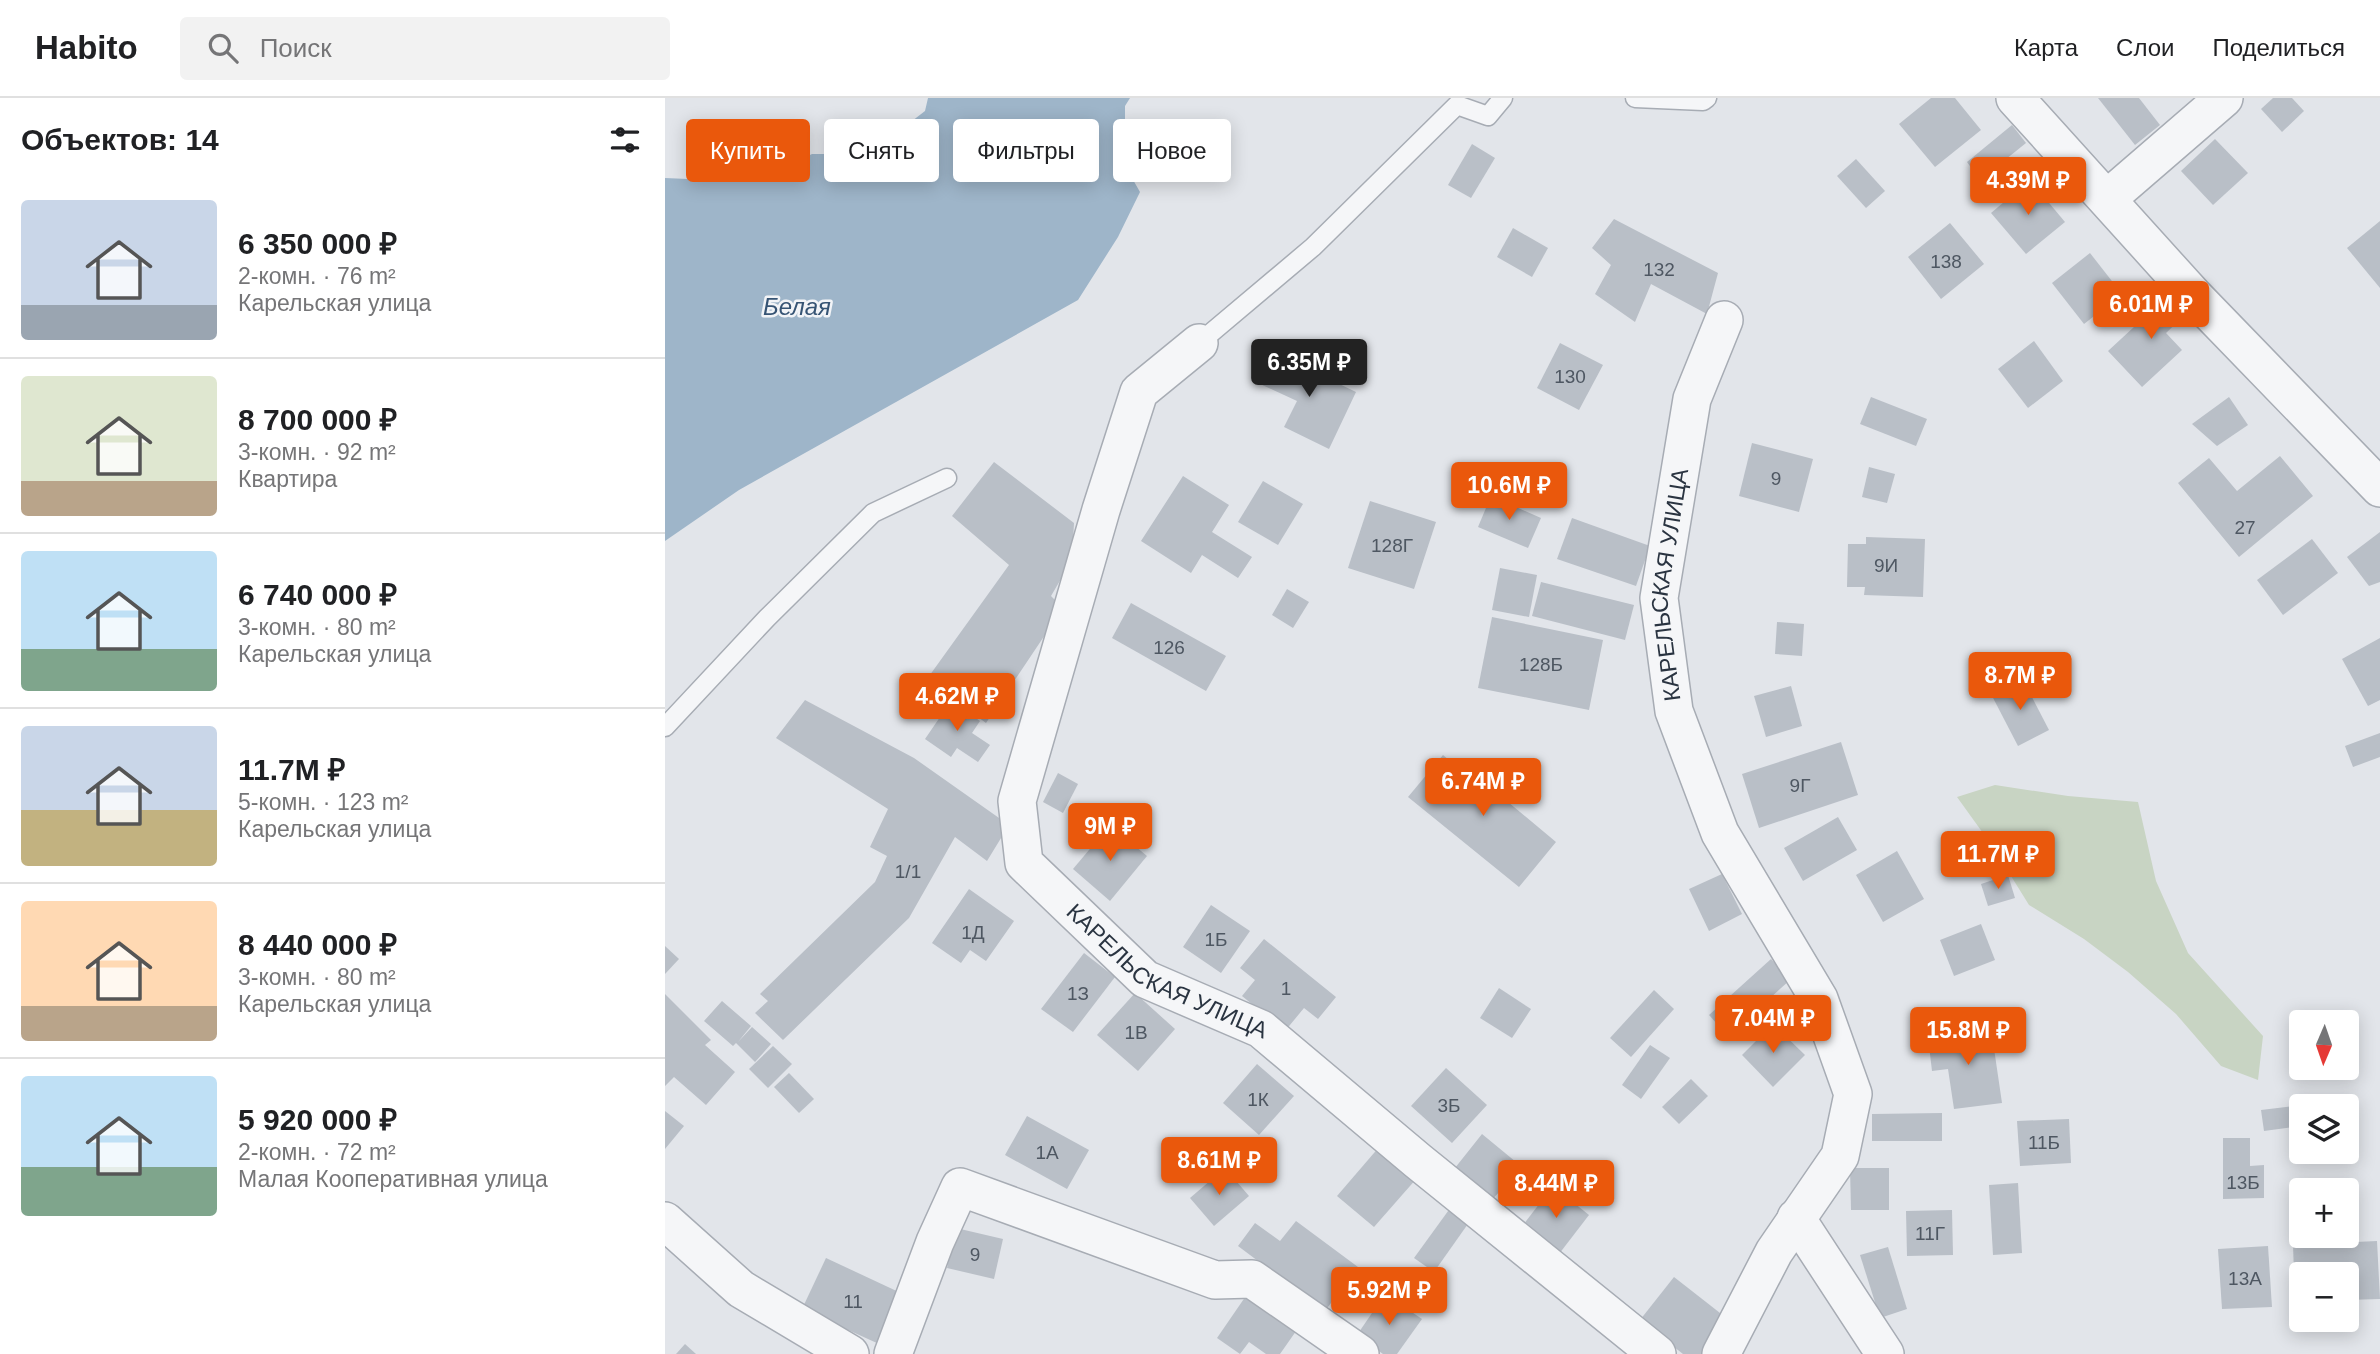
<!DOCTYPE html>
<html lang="ru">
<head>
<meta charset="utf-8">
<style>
  body { margin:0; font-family:Arial,sans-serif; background:#f2f2f2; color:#202124; height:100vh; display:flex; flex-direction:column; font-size:26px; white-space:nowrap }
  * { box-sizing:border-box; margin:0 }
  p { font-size:23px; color:#757577 }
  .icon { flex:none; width:38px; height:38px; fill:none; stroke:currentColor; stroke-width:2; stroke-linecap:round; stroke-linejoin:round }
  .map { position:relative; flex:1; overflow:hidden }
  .drawer { display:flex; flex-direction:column; background:#fff; width:665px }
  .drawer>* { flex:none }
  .guide { position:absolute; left:21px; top:21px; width:665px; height:63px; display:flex; gap:14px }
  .needle { width:46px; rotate:182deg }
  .controls { position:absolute; left:1624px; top:912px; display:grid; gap:14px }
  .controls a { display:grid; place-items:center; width:70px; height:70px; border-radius:7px; background:#fff; box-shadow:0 4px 18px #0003; font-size:35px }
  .price { position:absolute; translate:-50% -60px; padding:0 16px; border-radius:7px; background:#ea580c; color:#fff; font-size:23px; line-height:46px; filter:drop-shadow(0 2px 4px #0008) }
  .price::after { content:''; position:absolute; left:50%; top:42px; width:21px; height:16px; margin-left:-10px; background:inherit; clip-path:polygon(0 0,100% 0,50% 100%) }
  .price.on { background:#222; color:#fff }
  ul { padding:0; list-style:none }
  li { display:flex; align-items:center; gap:21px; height:175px; padding:0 21px }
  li+li { border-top:2px solid #e0e0e0 }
  li span { display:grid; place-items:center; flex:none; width:196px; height:140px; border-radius:7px; color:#555 }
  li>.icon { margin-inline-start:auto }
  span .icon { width:84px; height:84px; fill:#fffc; stroke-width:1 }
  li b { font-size:30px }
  h2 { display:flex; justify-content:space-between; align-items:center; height:84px; padding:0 21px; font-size:30px }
  .pill { padding:0 24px; border-radius:7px; background:#fff; box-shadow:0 4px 18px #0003; font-size:24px; line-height:63px }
  .pill.on { background:#ea580c; color:#fff }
  header { display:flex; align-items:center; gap:42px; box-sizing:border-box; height:98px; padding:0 35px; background:#fff; border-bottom:2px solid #e0e0e0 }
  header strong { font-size:33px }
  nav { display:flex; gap:38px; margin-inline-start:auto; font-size:24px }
  .search { width:490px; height:63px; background:#f2f2f2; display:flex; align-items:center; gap:18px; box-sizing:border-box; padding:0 24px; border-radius:7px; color:#757577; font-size:26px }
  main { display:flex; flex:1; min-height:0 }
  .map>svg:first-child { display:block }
</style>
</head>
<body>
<header>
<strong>Habito</strong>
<div class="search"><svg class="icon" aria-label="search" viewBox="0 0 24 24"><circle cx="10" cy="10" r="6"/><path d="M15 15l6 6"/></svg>Поиск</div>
<nav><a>Карта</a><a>Слои</a><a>Поделиться</a></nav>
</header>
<main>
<section class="drawer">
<h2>Объектов: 14<svg class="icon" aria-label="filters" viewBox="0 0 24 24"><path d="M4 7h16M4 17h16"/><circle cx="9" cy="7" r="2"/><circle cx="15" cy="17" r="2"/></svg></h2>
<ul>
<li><span style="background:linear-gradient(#c9d6e8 75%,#9aa5b1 0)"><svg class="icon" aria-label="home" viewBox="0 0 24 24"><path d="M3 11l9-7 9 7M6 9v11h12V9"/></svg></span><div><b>6 350 000 ₽</b><p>2-комн. · 76 m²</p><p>Карельская улица</p></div></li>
<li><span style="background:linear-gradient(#dfe7d0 75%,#b9a48a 0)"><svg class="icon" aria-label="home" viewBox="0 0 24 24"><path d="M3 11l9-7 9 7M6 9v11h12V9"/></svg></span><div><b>8 700 000 ₽</b><p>3-комн. · 92 m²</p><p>Квартира</p></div></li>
<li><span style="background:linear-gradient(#bfe0f5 70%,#7fa58c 0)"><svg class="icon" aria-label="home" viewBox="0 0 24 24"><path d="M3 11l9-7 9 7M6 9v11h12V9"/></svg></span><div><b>6 740 000 ₽</b><p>3-комн. · 80 m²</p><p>Карельская улица</p></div></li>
<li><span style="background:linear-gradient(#c9d6e8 60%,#c2b280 0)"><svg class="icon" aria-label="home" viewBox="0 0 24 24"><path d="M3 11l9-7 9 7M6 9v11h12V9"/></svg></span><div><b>11.7M ₽</b><p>5-комн. · 123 m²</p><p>Карельская улица</p></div></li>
<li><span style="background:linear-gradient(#ffd9b3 75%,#b9a48a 0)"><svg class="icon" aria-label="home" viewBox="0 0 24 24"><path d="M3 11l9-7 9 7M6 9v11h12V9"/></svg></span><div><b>8 440 000 ₽</b><p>3-комн. · 80 m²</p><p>Карельская улица</p></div></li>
<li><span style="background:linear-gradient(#bfe0f5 65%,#7fa58c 0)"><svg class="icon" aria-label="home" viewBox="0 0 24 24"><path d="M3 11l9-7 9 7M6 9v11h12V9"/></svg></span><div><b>5 920 000 ₽</b><p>2-комн. · 72 m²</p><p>Малая Кооперативная улица</p></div></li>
</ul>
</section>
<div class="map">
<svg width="1715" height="1256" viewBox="0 0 1715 1256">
  <rect width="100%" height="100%" fill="#e2e5ea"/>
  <path fill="#c8d4c3" d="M1330 687 1403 698 1473 704 1491 783 1523 855 1598 938 1593 982 1556 968 1511 916 1463 874 1419 841 1364 807 1328 749 1292 699Z"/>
  <path fill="#9eb5c9" d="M263 0H465L460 8V34L455 59 475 94 453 139 413 202 74 392 0 443V80L91 84 147 56H201L235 46 238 30 260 13Z"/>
  <g fill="#b9bfc7">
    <path d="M1266 0H1290L1316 32 1270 69 1234 26Z"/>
    <path d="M1433 0H1474L1495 27 1470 47Z"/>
    <path d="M1608 0H1627L1639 13 1617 34 1596 11Z"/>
    <path d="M1347 27 1361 45 1315 82 1302 64Z"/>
    <path d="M1550 41 1583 75 1548 107 1516 73Z"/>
    <path d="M807 46 830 60 806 100 783 87Z"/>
    <path d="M1191 61 1220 93 1201 110 1172 78Z"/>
    <path d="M1365 82 1400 124 1361 156 1326 115Z"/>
    <path d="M949 121 1053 175 1042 216 986 186 970 224 930 196 946 167 927 150Z"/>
    <path d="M1715 123V190L1682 150Z"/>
    <path d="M1285 125 1319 166 1276 201 1243 159Z"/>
    <path d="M848 130 883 150 867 179 832 159Z"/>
    <path d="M1425 155 1457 196 1419 226 1387 185Z"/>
    <path d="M1509 192 1526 211 1501 235 1517 252 1477 289 1443 253Z"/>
    <path d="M1369 243 1398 283 1363 310 1333 271Z"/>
    <path d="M895 245 938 267 914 312 872 290Z"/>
    <path d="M608 254 691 294 664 351 619 329 632 303 593 285Z"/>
    <path d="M1206 299 1262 321 1251 348 1195 326Z"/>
    <path d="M1564 299 1583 327 1552 348 1527 326Z"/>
    <path d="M1087 345 1148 361 1134 414 1074 398Z"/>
    <path d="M1615 358 1648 398 1574 459 1513 385 1544 360 1572 393Z"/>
    <path d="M329 364 409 425 407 462 386 498 398 510 321 625 262 581 344 467 287 418Z"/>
    <path d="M1204 369 1230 376 1222 405 1197 399Z"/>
    <path d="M518 378 564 407 547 434 587 459 573 480 537 457 526 475 476 443Z"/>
    <path d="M598 383 638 406 613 447 573 424Z"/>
    <path d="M826 398 876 420 863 450 813 429Z"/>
    <path d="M705 403 771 424 749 491 683 470Z"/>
    <path d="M907 420 985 448 971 488 892 461Z"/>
    <path d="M1715 434V484L1704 488 1682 459Z"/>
    <path d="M1201 439 1260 441 1258 499 1199 497 1200 489H1182L1183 446H1201Z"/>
    <path d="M1647 441 1673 475 1618 517 1592 482Z"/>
    <path d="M835 470 872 477 864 519 827 512Z"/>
    <path d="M876 484 969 507 960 542 867 518Z"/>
    <path d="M622 491 644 504 628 530 607 517Z"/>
    <path d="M466 505 561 558 541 593 447 540Z"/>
    <path d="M827 519 938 542 924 612 813 590Z"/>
    <path d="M1112 524 1139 526 1137 558 1110 556Z"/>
    <path d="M1715 540V602L1703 608 1677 561Z"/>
    <path d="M1357 580 1384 632 1353 648 1326 596Z"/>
    <path d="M1126 588 1137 628 1101 639 1089 598Z"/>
    <path d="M140 602 249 660 344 727 322 763 290 739 244 820 118 942 90 915 103 903 95 896 210 784 222 758 205 749 223 711 111 640Z"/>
    <path d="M286 603 315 623 307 635 325 647 313 664 292 650 286 659 260 641Z"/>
    <path d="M1715 635V659L1688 669 1680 648Z"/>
    <path d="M1176 644 1193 697 1094 730 1077 676Z"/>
    <path d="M778 657 810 684 826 665 843 679 831 694 891 744 854 789 743 699Z"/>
    <path d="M393 675 413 686 398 715 378 704Z"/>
    <path d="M1173 719 1192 752 1138 783 1119 750Z"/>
    <path d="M445 727 482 758 445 803 408 771Z"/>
    <path d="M1232 753 1259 801 1218 824 1191 777Z"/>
    <path d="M1057 776 1077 816 1044 833 1024 791Z"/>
    <path d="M1343 777 1350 800 1323 808 1316 786Z"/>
    <path d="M304 791 349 823 321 863 305 852 296 865 267 845Z"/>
    <path d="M546 807 585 833 556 875 518 849Z"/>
    <path d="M1316 826 1330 862 1289 878 1275 842Z"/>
    <path d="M599 841 671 899 653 921 639 910 620 933 577 898 590 882 575 870Z"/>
    <path d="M0 848 14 861 0 876Z"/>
    <path d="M419 855 450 879 408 934 376 911Z"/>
    <path d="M1106 861 1125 882 1063 938 1044 917Z"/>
    <path d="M834 890 866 911 847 940 815 920Z"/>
    <path d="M989 892 1009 911 966 959 945 940Z"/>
    <path d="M470 895 510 931 473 973 432 937Z"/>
    <path d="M0 896 46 942 40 947 70 974 41 1007 9 979 0 988Z"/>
    <path d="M57 903 86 928 73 944 87 929 106 946 90 964 71 945 68 948 39 923Z"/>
    <path d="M1108 926 1140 957 1108 989 1077 957Z"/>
    <path d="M1326 930 1337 1005 1289 1011 1283 971 1267 973 1263 939Z"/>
    <path d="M985 947 1005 960 976 1001 957 987Z"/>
    <path d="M108 948 127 966 103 990 84 971Z"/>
    <path d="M592 966 629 998 594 1037 558 1005Z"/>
    <path d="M781 970 822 1007 787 1045 746 1008Z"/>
    <path d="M124 975 149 1001 134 1015 109 989Z"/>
    <path d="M1026 981 1043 998 1014 1026 997 1009Z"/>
    <path d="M1636 1007V1028L1599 1033 1596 1012Z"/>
    <path d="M0 1013 19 1028 0 1051Z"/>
    <path d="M1277 1015V1043H1207V1016Z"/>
    <path d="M362 1018 424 1052 402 1091 340 1057Z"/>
    <path d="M1404 1021 1406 1065 1355 1068 1352 1023Z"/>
    <path d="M817 1036 868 1078 849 1102 836 1092 823 1106 786 1075Z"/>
    <path d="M1558 1040H1585V1068L1599 1067V1100L1558 1101Z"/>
    <path d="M715 1048 752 1080 709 1129 672 1098Z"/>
    <path d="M560 1070 584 1098 549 1128 525 1100Z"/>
    <path d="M1185 1070H1224V1112H1186Z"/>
    <path d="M1353 1085 1357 1155 1328 1157 1324 1087Z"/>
    <path d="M888 1088 924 1117 894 1156 858 1127Z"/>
    <path d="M786 1109 805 1123 769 1174 749 1160Z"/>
    <path d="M1287 1112 1288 1157 1242 1158 1241 1113Z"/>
    <path d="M631 1123 693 1169 660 1213 573 1148 590 1125 615 1143Z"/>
    <path d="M291 1130 338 1141 329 1181 282 1170Z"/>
    <path d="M1712 1143 1715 1201 1682 1202V1176H1636V1204H1630L1628 1147Z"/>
    <path d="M1603 1148 1607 1209 1557 1211 1553 1151Z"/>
    <path d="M1223 1149 1242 1211 1215 1220 1195 1157Z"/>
    <path d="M161 1160 238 1196 214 1246 137 1211Z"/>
    <path d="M1009 1179 1064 1222 1036 1256H1018L975 1222Z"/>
    <path d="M585 1192 636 1226 615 1256H601L584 1244 575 1256 552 1240Z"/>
    <path d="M720 1196 757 1221 732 1256H718L692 1237Z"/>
    <path d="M20 1246 31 1256H11Z"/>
  </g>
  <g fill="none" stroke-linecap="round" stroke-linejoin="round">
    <g stroke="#a7acb4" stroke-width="21">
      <g id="service">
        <path d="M970 0 1038 3 1042 0"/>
        <path d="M534 245 648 149 792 7 823 18 838 0"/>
        <path d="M0 629 102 520 208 415 282 380"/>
      </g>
    </g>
    <g stroke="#a7acb4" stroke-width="40">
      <g id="minor">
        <path d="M1350 0 1528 197 1715 390"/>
        <path d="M1442 101 1559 0"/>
        <path id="s1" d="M534 245 474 294 436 412 352 703 359 765 480 881 596 931 753 1063 992 1256"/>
        <path d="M1131 1120 1220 1256"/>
        <path d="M0 1123 76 1191 185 1256"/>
        <path d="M228 1256 270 1144 295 1089 550 1182 587 1181 695 1256"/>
        <path id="s2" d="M1056 1256 1109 1154 1175 1058 1188 996 1154 901 1055 735 1009 613 994 500 1027 301 1059 222"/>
      </g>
    </g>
    <use href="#service" stroke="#f5f6f8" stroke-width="18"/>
    <use href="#minor" stroke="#f5f6f8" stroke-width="37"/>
  </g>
  <g text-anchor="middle" stroke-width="5" stroke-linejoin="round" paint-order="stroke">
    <g font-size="19" fill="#4e5762">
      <text x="1281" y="170">138</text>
      <text x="994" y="178">132</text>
      <text x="905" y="285">130</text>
      <text x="1111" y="387">9</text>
      <text x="1580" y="436">27</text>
      <text x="727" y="454">128Г</text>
      <text x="1221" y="474">9И</text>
      <text x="504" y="556">126</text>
      <text x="876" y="573">128Б</text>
      <text x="1135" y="694">9Г</text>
      <text x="243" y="780">1/1</text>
      <text x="308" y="841">1Д</text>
      <text x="551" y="848">1Б</text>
      <text x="621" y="897">1</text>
      <text x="413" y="902">1З</text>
      <text x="471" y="941">1В</text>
      <text x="593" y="1008">1К</text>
      <text x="784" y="1014">3Б</text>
      <text x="1379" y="1051">11Б</text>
      <text x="382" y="1061">1А</text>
      <text x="1578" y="1091">13Б</text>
      <text x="1265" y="1142">11Г</text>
      <text x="310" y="1163">9</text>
      <text x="1580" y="1187">13А</text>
      <text x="188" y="1210">11</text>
    </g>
    <g font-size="23" fill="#2a3441" stroke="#f2f4f7">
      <text dy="8" stroke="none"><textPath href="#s2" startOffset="847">КАРЕЛЬСКАЯ УЛИЦА</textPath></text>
      <text dy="8" stroke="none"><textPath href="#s1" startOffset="749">КАРЕЛЬСКАЯ УЛИЦА</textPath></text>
    </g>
    <g font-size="24" font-style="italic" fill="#365474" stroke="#f2f4f7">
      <text x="132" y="217">Белая</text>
    </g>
  </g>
</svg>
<div class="controls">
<a><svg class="needle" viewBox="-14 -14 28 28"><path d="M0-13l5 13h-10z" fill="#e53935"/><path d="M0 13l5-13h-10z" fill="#757577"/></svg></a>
<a><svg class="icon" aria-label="layers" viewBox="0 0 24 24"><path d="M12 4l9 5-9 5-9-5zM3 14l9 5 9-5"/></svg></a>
<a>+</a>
<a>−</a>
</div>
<b class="price" style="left:1363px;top:119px">4.39M ₽</b>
<b class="price" style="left:1486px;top:243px">6.01M ₽</b>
<b class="price on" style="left:644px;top:301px">6.35M ₽</b>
<b class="price" style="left:844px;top:424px">10.6M ₽</b>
<b class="price" style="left:1355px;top:614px">8.7M ₽</b>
<b class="price" style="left:292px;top:635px">4.62M ₽</b>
<b class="price" style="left:818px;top:720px">6.74M ₽</b>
<b class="price" style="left:445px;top:765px">9M ₽</b>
<b class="price" style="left:1333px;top:793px">11.7M ₽</b>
<b class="price" style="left:1108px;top:957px">7.04M ₽</b>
<b class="price" style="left:1303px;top:969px">15.8M ₽</b>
<b class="price" style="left:554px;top:1099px">8.61M ₽</b>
<b class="price" style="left:891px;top:1122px">8.44M ₽</b>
<b class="price" style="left:724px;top:1229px">5.92M ₽</b>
<div class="guide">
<a class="pill on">Купить</a>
<a class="pill">Снять</a>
<a class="pill">Фильтры</a>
<a class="pill">Новое</a>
</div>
</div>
</main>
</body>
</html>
